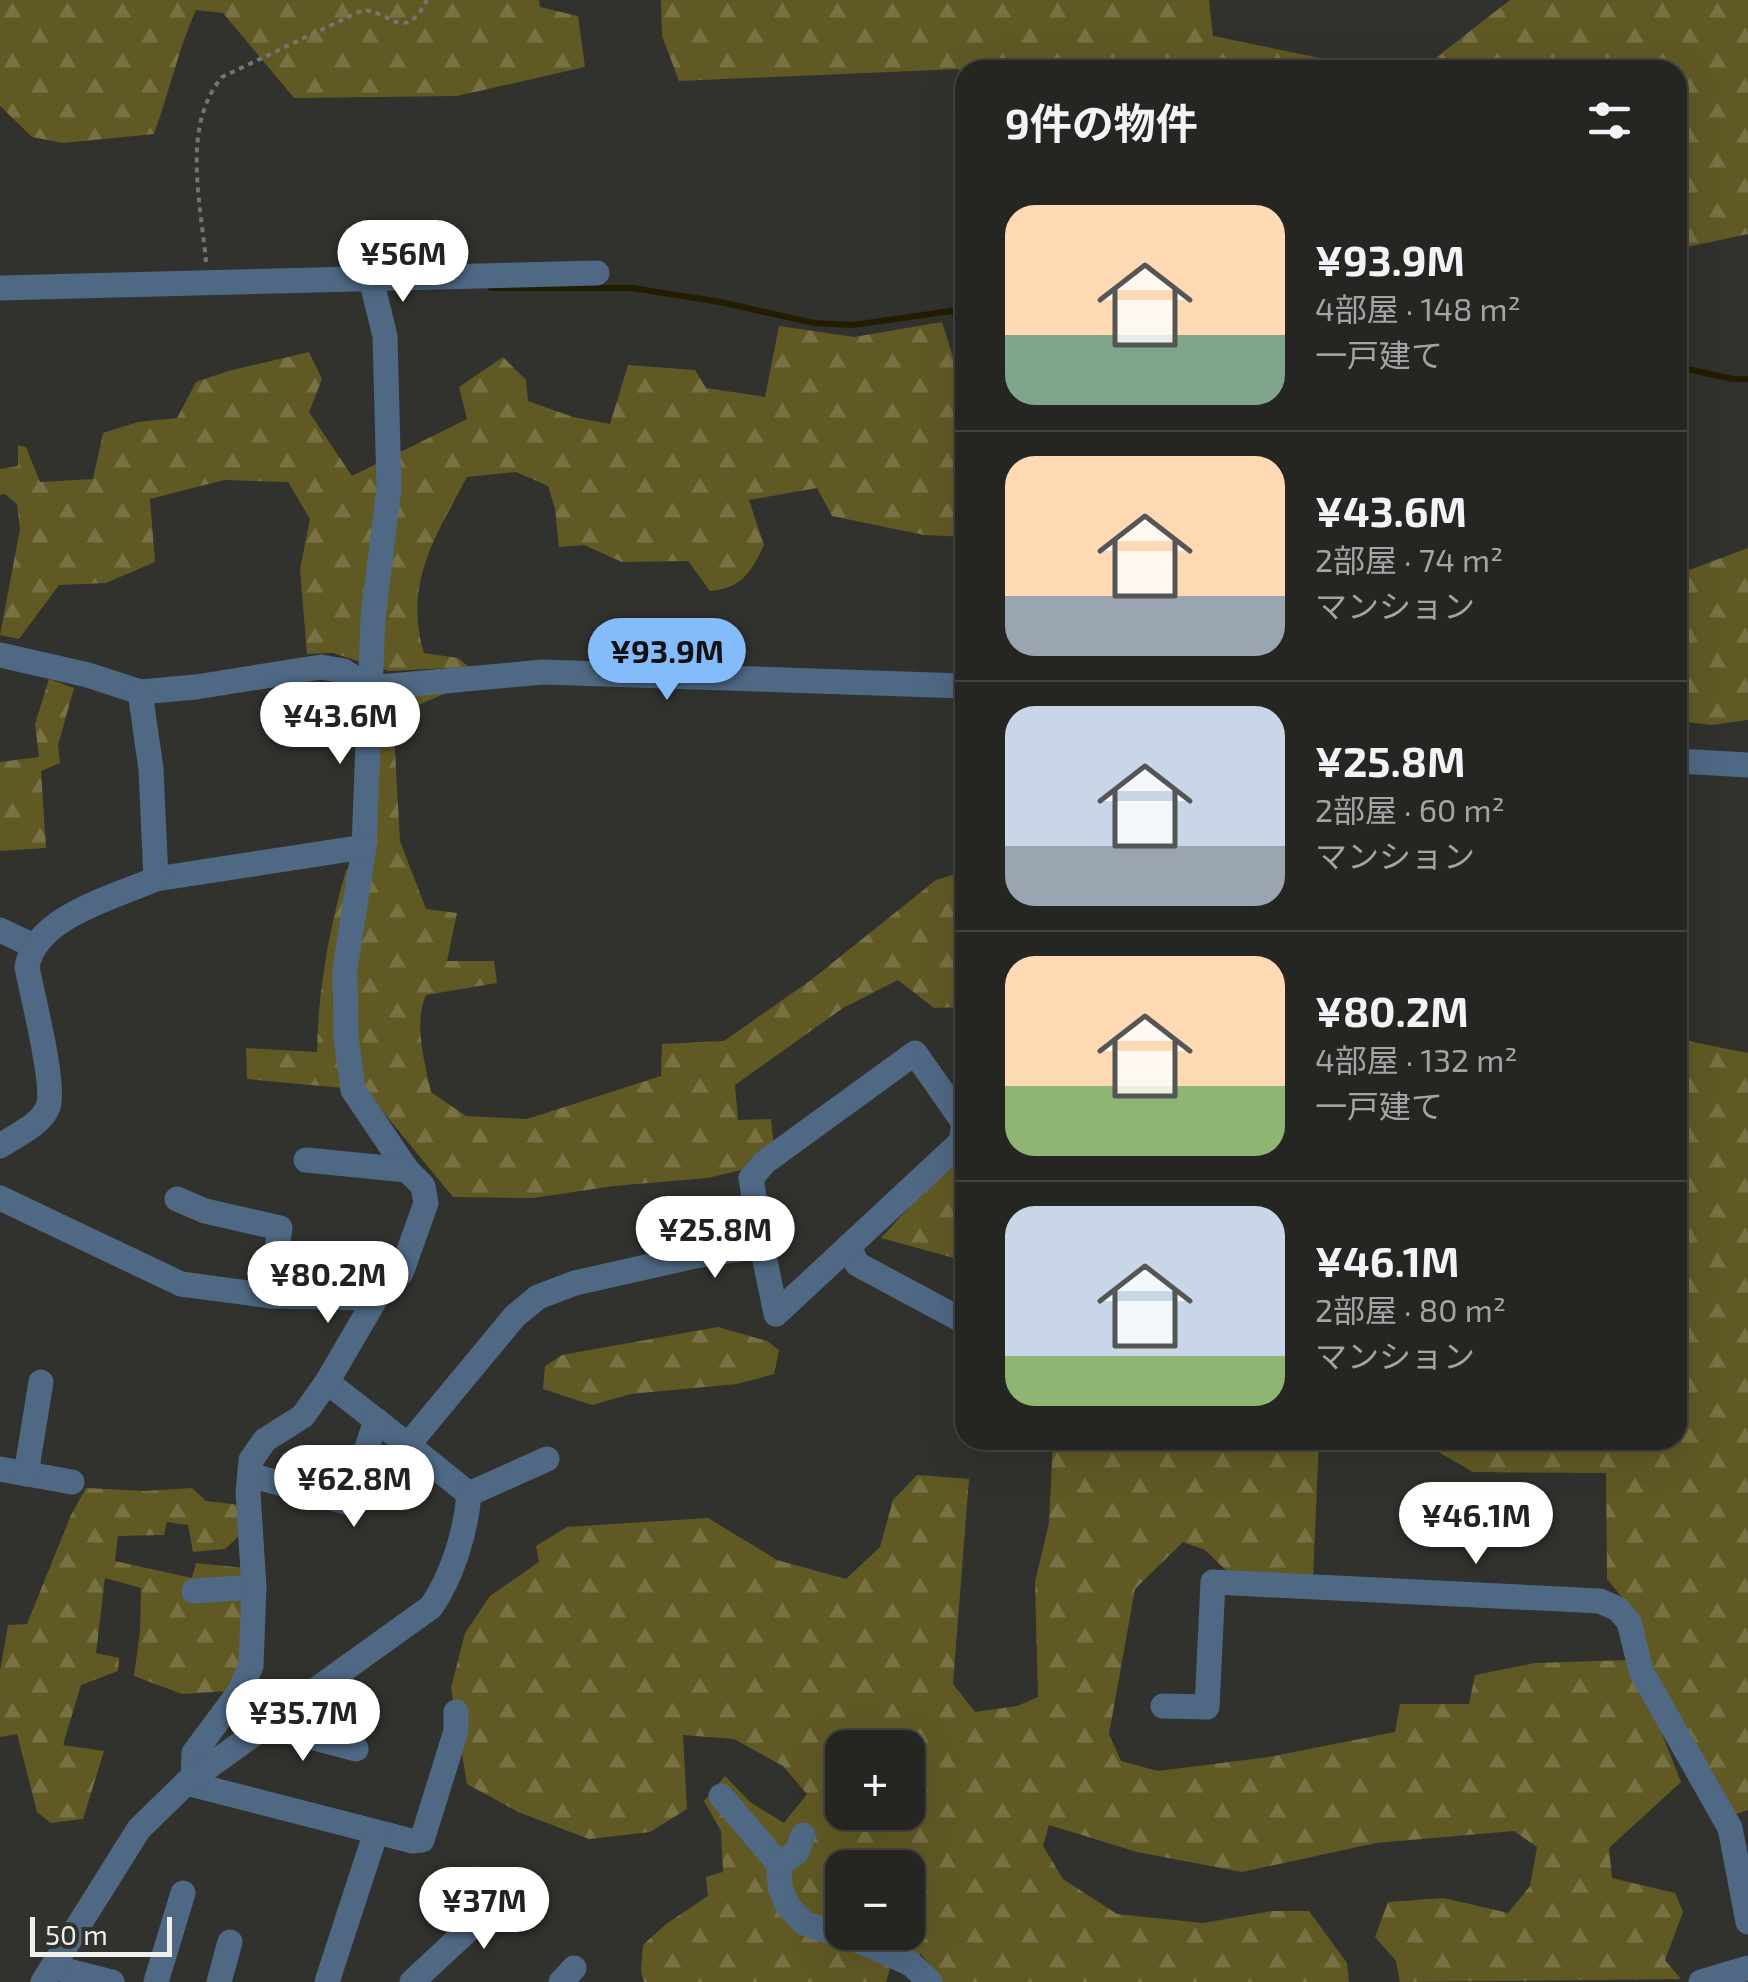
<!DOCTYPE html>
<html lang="ja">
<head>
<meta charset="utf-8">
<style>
  body { margin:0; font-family:"Exo 2","Noto Sans JP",sans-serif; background:#31312f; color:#f1f3f6; height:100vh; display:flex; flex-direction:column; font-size:38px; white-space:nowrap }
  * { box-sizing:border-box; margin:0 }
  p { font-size:32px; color:#a3a5a5 }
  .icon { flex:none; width:55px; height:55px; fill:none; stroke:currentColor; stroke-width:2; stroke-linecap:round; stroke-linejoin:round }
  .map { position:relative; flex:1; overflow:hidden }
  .panel { position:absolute; left:955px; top:60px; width:732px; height:1390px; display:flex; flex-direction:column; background:#252522; border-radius:30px; box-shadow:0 10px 40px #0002,0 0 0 2px #424240 }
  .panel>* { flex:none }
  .fabs { position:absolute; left:825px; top:1730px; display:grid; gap:20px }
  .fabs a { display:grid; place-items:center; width:100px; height:100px; border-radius:20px; background:#252522; box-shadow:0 10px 40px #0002,0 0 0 2px #424240; font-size:50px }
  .scale { position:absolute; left:30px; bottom:25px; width:142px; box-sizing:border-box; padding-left:10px; border:5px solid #efefec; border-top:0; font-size:28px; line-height:35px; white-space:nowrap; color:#efefec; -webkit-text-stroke:8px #31312d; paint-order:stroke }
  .price { position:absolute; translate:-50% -85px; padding:0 22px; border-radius:35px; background:#fff; color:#222; font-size:32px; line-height:65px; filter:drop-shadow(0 2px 5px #0008) }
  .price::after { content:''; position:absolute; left:50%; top:60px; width:30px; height:22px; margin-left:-15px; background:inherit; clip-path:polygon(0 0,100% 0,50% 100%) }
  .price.active { background:#84bcfb; color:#111 }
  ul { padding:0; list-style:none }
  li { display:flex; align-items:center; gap:30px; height:250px; padding:0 50px }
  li+li { border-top:2px solid #424240 }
  li span { display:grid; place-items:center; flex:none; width:280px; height:200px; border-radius:30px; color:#555 }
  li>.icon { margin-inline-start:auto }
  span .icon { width:120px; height:120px; fill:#fffc; stroke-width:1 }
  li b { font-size:42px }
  h2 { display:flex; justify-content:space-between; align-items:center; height:120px; padding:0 50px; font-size:42px }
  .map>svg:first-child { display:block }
</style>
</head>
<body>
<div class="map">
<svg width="1748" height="1982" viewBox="0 0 1748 1982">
  <defs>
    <pattern id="forest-firs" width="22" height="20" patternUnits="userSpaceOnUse" patternTransform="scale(2.5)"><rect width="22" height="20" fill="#615924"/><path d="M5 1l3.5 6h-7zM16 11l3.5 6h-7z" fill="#787144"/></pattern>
  </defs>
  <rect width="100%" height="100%" fill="#31312d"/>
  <g fill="url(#forest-firs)" fill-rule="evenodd">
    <path d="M0 0H539L540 7 578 16 585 67 457 96 294 98 223 13 196 10C178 50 169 93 154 134L63 143 32 137 0 106Z"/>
    <path d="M661 0H1209L1213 36 1379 70H965V76L958 69 679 81 662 36Z"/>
    <path d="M1510 0H1748V234L1678 249V70H1420Z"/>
    <path d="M942 322 965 395V537L924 535 832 516 817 488 749 500 764 545C752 572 740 589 710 591L688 561 622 562 584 545 559 547 555 509 548 486 516 472 467 477C436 535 403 584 424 653L458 658 469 667 389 671 333 653 307 654 300 569 310 519 288 482 224 480 150 499 155 562 106 583 59 585 19 639 0 635 20 529 17 504 5 494 0 495V469L18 466V445L26 447 40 482 93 479 103 433 138 422 177 418 196 382 228 371 309 352 322 379 309 412 352 476 467 419 459 387 503 357 526 380 528 401 573 417 610 424 628 365 695 370 706 388 765 397 779 326 854 337Z"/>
    <path d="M1748 548V720L1711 725 1678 721V574Z"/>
    <path d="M49 679 74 688 58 745 60 763 41 771 46 848 0 851V762L39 757 35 724Z"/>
    <path d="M460 687 393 716 400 841 426 909 457 913 447 961H494L497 983 426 995C413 1024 425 1063 431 1092L466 1116 527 1119 661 1076 662 1044 724 1041 811 980 936 880 965 871V1007L934 1008 898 980 843 1008 735 1085 738 1120 771 1119 774 1148 742 1170 707 1178 614 1186 533 1198 453 1197 365 1090 247 1079 246 1048 317 1052C318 989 329 931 346 870L371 853 376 693Z"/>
    <path d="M1678 1039 1748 1053V1810L1736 1814 1652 1672 1637 1616 1607 1579 1606 1473 1473 1472 1418 1440H1678Z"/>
    <path d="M965 1146V1261L881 1238Z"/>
    <path d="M718 1327 767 1341 779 1350 774 1374 737 1384 631 1394 592 1405 543 1389 545 1366 562 1355Z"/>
    <path d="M1053 1440H1319L1313 1579 1230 1574 1205 1550 1183 1542 1135 1589 1109 1734 1121 1761 1158 1771 1269 1757 1395 1732 1400 1704H1469L1475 1675 1535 1663 1628 1660 1651 1706 1681 1782 1609 1848 1612 1878 1675 1893 1683 1912 1665 1960 1681 1979 1400 1982 1396 1961 1375 1937 1388 1902 1444 1898 1508 1913 1530 1886 1537 1847 1514 1831 1376 1843 1242 1872 1137 1852 1049 1825 1043 1846 1063 1879 1117 1914 1203 1923 1272 1911H1309L1347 1963 1349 1982H942L921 1954 890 1969 886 1982H644L641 1971 643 1945 666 1924 708 1896 706 1877 723 1872 721 1831 704 1801 725 1776 750 1802 784 1823 807 1794 783 1766 734 1739 683 1735 687 1809 650 1832 589 1839 518 1812 467 1784 451 1688 465 1633 490 1596 539 1562 536 1546 567 1527 708 1518 777 1560 846 1579 880 1547 893 1500 917 1475 969 1479 953 1684 975 1712 1017 1706 1038 1697 1035 1582 1049 1523ZM842 1748H908V1812H842ZM842 1868H908V1932H842Z"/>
    <path d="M86 1488 145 1491 192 1488 206 1501 240 1505 242 1533 225 1549 193 1552 188 1525 167 1522 164 1535 118 1536 115 1561 192 1578 196 1563 244 1568 242 1667 230 1691 182 1694 134 1676 140 1631 141 1588 105 1578 96 1653 119 1658 118 1671 81 1685 63 1745 104 1751 83 1819 51 1823 37 1812 17 1734 0 1737V1671L8 1625 27 1624 71 1515Z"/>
  </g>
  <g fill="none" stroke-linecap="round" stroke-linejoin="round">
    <g stroke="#221d00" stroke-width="6">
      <path d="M491 288H632L720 302 814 323 853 325 965 309"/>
      <path d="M1678 367 1733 379H1748"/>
    </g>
    <path stroke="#747470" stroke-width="4" stroke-dasharray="5 5" stroke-linecap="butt" d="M206 262C201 203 181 126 222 77L363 10C392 12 404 44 427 0"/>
    <g stroke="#4f6884" stroke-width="25">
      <path d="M371 279 385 336 389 488 373 618 364 847 345 969 346 1037 353 1090 407 1170"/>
      <path d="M0 288 597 273"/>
      <path d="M0 655 88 675 140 692 196 687 321 667 344 671 369 688 543 672 965 686"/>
      <path d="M1678 761 1748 765"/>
      <path d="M156 879 364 847"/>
      <path d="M0 930 34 946"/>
      <path d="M0 1146C16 1135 41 1125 48 1107 56 1086 32 994 27 967 35 917 114 897 156 879L151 769 140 692"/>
      <path d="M0 1198 181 1284 271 1296 376 1298"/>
      <path d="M177 1199 205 1211 280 1228 271 1296"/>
      <path d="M849 1246 857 1264 965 1322"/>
      <path d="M327 1382 408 1445 515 1316 538 1297 575 1283 695 1256 762 1246 751 1178 765 1162 915 1053 964 1123 961 1142 776 1314 762 1246"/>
      <path d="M408 1445 469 1494"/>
      <path d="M0 1469 72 1482"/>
      <path d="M26 1474 41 1382"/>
      <path d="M250 1475 349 1503 376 1420"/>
      <path d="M194 1591 254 1587"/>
      <path d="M1163 1706 1207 1707 1213 1582 1600 1601 1618 1609 1629 1622 1641 1671 1730 1828 1748 1922"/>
      <path d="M264 1725 356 1749"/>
      <path d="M193 1778 194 1753 240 1691 251 1666 254 1587 248 1493 251 1460 265 1440 303 1416 327 1382 376 1298 401 1273 426 1203 423 1186 407 1170 306 1160"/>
      <path d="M186 1783 412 1841 422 1840 456 1731V1712"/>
      <path d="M721 1796 779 1864 780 1887 787 1905 804 1923 867 1944 911 1964 930 1982"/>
      <path d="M779 1864 797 1852 803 1835"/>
      <path d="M53 1967 112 1982"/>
      <path d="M43 1982 139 1829 186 1783 431 1607C452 1577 466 1532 469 1494L547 1459"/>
      <path d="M156 1982 183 1893"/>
      <path d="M219 1982 230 1942"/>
      <path d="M327 1982 376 1832"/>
      <path d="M412 1982 469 1929 477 1879"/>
      <path d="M561 1982 574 1968"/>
      <path d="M1701 1982 1748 1968"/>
    </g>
  </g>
</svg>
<div class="fabs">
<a>+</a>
<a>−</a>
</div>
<div class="scale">50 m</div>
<b class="price" style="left:403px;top:305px">¥56M</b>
<b class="price active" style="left:667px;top:703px">¥93.9M</b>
<b class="price" style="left:340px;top:767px">¥43.6M</b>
<b class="price" style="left:715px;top:1281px">¥25.8M</b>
<b class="price" style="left:328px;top:1326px">¥80.2M</b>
<b class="price" style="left:354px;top:1530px">¥62.8M</b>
<b class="price" style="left:1476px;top:1567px">¥46.1M</b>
<b class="price" style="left:303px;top:1764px">¥35.7M</b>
<b class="price" style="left:484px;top:1952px">¥37M</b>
<section class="panel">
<h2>9件の物件<svg class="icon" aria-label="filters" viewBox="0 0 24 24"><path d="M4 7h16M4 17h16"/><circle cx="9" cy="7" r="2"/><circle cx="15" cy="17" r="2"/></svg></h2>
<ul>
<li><span style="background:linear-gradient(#ffd9b3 65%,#7fa58c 0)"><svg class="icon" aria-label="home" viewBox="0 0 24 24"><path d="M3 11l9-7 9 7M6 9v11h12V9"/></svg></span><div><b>¥93.9M</b><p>4部屋 · 148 m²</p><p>一戸建て</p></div></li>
<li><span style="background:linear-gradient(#ffd9b3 70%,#9aa5b1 0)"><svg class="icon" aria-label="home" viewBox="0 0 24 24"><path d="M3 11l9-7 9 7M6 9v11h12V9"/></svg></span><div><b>¥43.6M</b><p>2部屋 · 74 m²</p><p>マンション</p></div></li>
<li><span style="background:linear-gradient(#c9d6e8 70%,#9aa5b1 0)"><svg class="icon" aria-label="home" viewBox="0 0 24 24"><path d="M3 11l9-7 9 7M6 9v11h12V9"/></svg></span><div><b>¥25.8M</b><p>2部屋 · 60 m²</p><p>マンション</p></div></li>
<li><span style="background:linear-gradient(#ffd9b3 65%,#8fb573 0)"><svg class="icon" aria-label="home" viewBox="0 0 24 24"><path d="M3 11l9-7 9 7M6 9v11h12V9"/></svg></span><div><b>¥80.2M</b><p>4部屋 · 132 m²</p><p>一戸建て</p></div></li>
<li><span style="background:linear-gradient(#c9d6e8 75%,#8fb573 0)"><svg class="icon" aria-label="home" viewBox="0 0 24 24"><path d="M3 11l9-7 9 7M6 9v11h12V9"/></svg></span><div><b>¥46.1M</b><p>2部屋 · 80 m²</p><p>マンション</p></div></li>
</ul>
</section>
</div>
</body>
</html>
